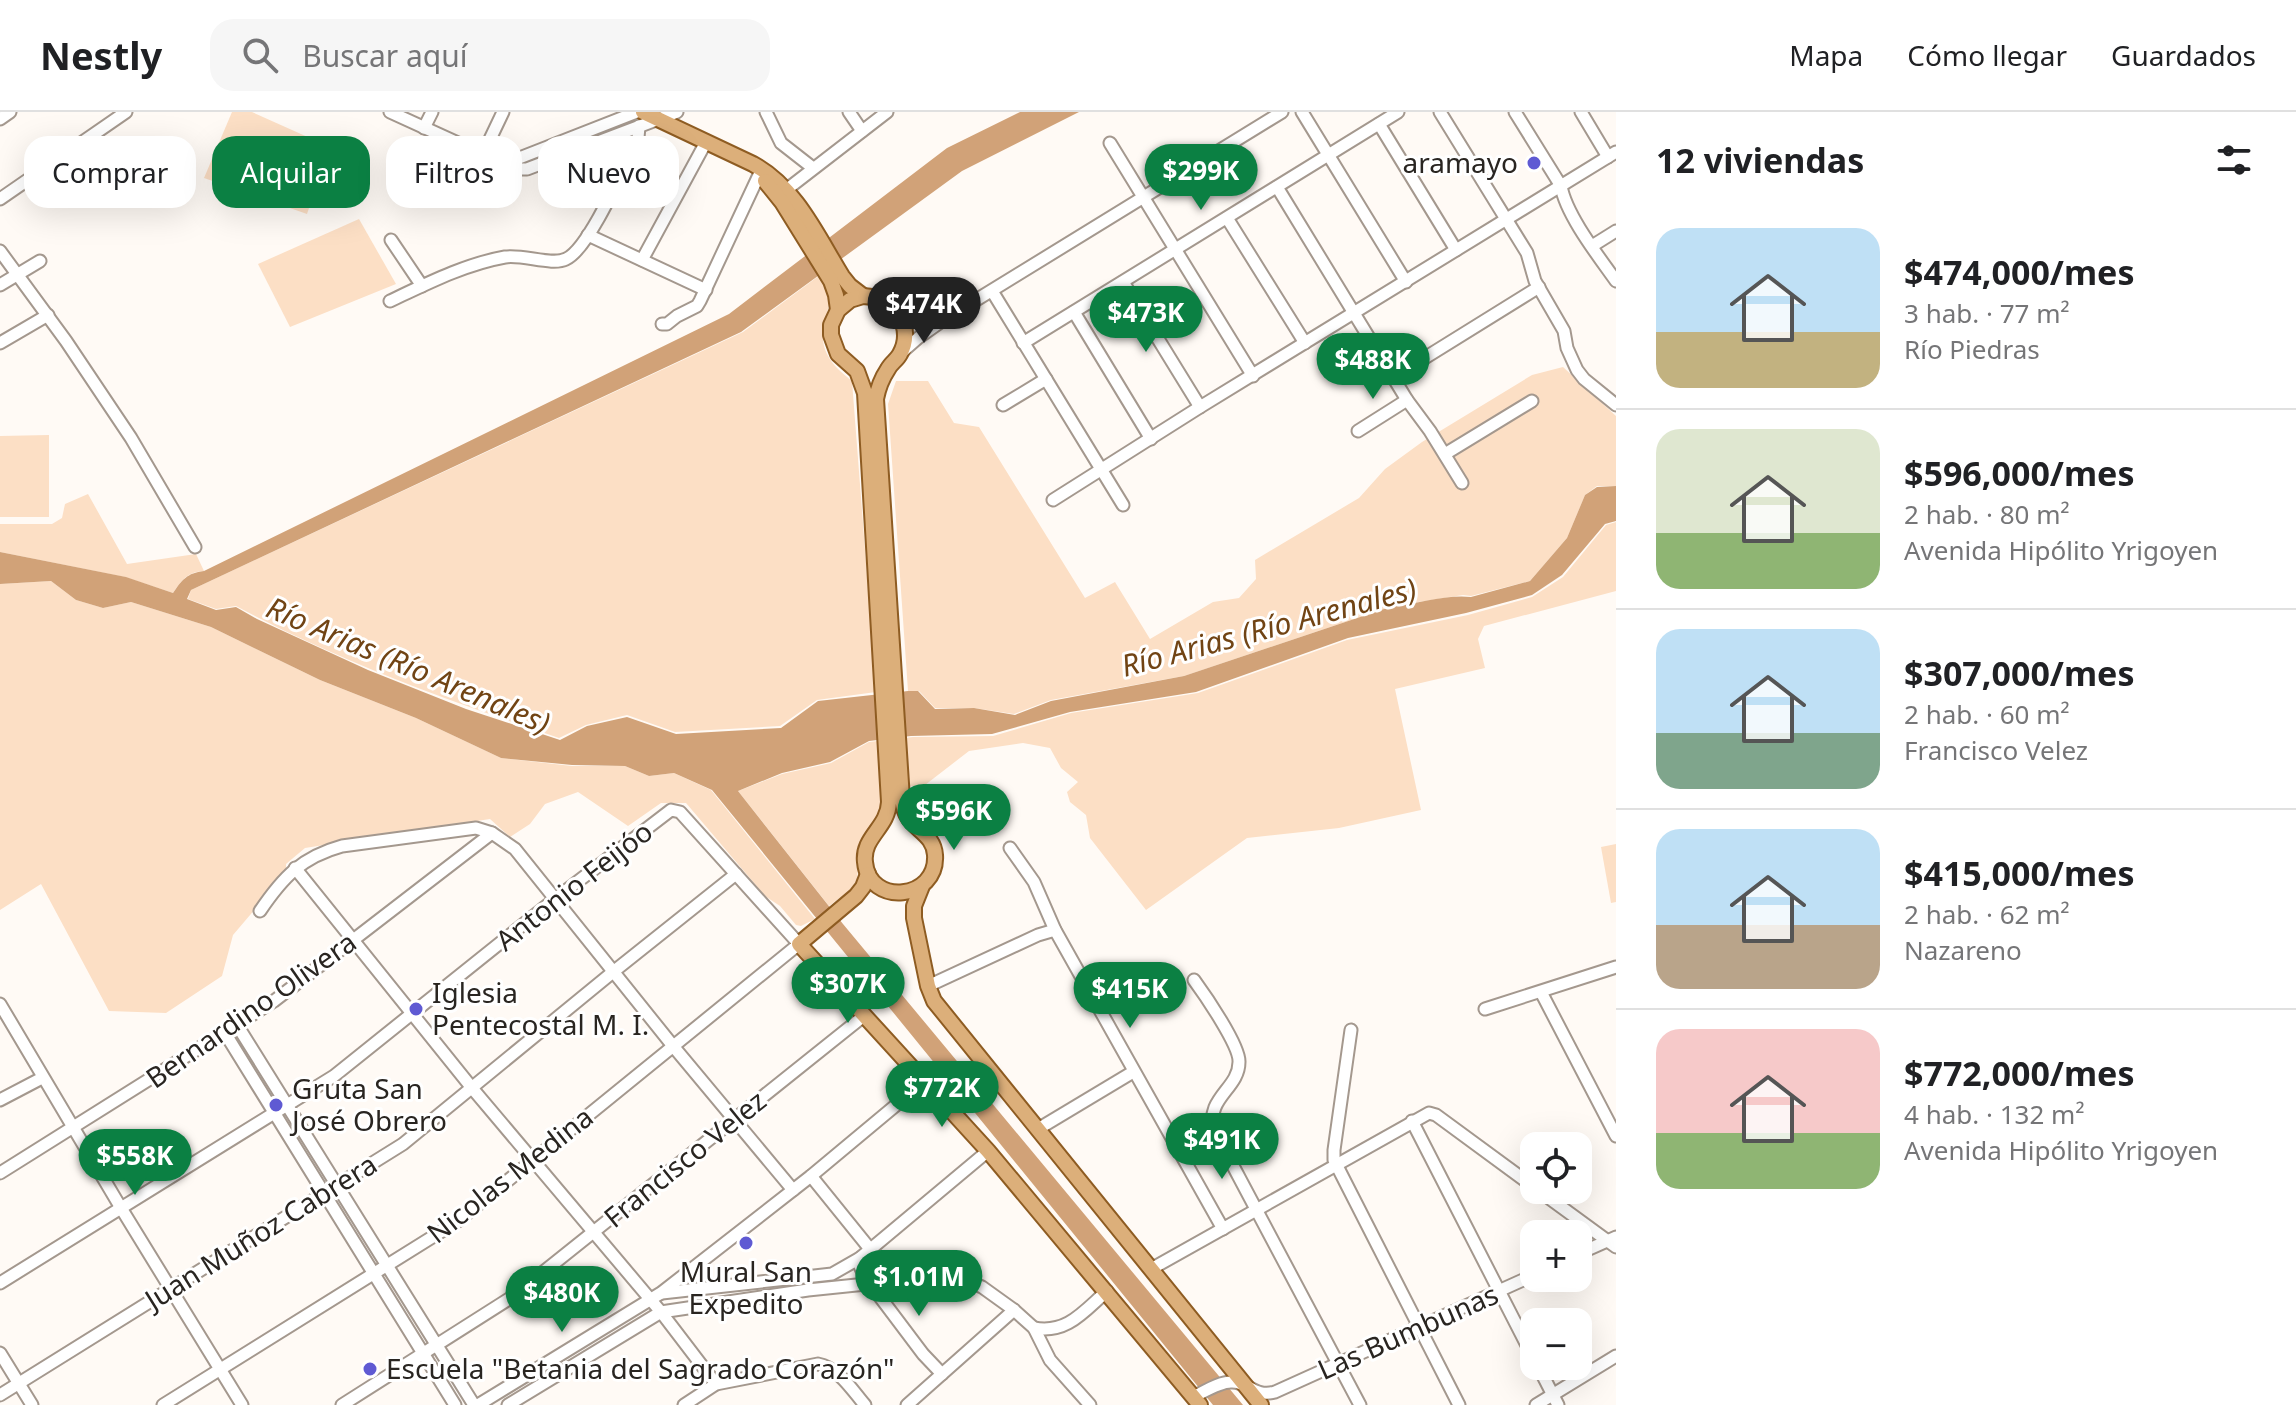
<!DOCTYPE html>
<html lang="es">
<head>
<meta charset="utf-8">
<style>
  body { margin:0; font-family:"Noto Sans",sans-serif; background:#f6f6f6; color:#202124; height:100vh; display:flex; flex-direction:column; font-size:30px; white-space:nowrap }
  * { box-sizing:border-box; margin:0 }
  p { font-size:26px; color:#757577 }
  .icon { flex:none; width:44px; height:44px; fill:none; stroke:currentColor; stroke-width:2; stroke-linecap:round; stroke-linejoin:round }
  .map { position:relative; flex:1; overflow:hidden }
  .details { display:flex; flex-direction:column; background:#fff; width:680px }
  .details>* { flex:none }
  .top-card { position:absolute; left:24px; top:24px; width:760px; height:72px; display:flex; gap:16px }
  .buttons { position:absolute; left:1520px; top:1020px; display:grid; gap:16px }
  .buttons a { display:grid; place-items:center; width:72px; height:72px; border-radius:16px; background:#fff; box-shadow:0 8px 32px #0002; font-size:40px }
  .price { position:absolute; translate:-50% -68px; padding:0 18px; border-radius:28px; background:#0b8043; color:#fff; font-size:26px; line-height:52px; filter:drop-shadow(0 2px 4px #0008) }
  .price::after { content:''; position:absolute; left:50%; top:48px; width:24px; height:18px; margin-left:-12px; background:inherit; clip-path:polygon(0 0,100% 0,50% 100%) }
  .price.on { background:#222; color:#fff }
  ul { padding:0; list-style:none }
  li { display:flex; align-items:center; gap:24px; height:200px; padding:0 40px }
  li+li { border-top:2px solid #e0e0e0 }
  li span { display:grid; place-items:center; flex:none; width:224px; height:160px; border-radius:24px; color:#555 }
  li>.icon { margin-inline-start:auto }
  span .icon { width:96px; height:96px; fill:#fffc; stroke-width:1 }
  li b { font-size:34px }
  h2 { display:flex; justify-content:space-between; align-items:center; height:96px; padding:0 40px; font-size:34px }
  .tag { padding:0 28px; border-radius:24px; background:#fff; box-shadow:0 8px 32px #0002; font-size:28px; line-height:72px }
  .tag.on { background:#0b8043; color:#fff }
  header { display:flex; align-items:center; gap:48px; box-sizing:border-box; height:112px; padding:0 40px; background:#fff; border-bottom:2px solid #e0e0e0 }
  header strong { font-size:38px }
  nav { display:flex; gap:44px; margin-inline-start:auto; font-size:28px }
  .search { width:560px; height:72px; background:#f6f6f6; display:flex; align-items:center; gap:20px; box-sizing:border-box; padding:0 28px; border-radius:24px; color:#757577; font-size:30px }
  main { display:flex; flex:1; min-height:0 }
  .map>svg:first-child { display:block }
</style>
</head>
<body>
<header>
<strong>Nestly</strong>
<div class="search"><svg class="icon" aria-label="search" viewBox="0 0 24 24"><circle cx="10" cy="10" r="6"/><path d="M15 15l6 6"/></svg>Buscar aquí</div>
<nav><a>Mapa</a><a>Cómo llegar</a><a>Guardados</a></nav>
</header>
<main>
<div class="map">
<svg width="1616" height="1293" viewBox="0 0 1616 1293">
  <rect width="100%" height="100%" fill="#fffaf5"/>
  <g fill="#fcdfc5">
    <path d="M232 0H252L330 35 307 102 204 66Z"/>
    <path d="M359 107 396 172 290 215 258 152Z"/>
    <path d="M820 163C842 197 813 214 827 242 833 254 842 261 852 269L876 580 817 588 780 614 675 620 627 603 586 613 559 626C449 589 338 549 236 494L216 497 188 487 191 478 743 220Z"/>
    <path d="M1563 255 1616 304V374H1597L1585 383 1567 426 1530 469 1471 484 1463 483 1393 494 1184 564 1051 588 1014 602 974 596H935L919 579H908L888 292 896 269H928L954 311 979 315 1085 486 1115 470 1150 527 1213 490 1239 486 1256 467 1255 448 1359 386 1385 357 1422 330 1532 263Z"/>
    <path d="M49 323V405H0V324Z"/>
    <path d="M88 382 127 452 196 442 204 459C187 460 182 468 173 481L125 465 0 440V412H52L62 406 65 392Z"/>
    <path d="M1616 410V479L1484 514 1478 527 1485 556 1395 577 1421 698 1339 716 1247 726 1146 798 1090 726 1086 703 1070 690 1067 680 1078 670 1061 656 1050 636 1023 631 969 639 925 673 882 677 880 706 860 729 857 768 850 778 829 794 738 679 782 662 831 651 869 630 913 625 993 624 1071 601 1198 581 1347 528 1468 503 1532 485 1563 465 1606 413Z"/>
    <path d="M51 469 76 488 103 496 131 490 211 515 320 568 416 606 501 646 572 654H625L649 664 674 661 711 678 815 807 801 814 796 813 780 794 765 784 686 691H661L628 714 578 680 545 692 530 712 510 725 490 707 305 736 286 752V761L233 823 222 864 166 901 109 899 41 772 0 798V472Z"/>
    <path d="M1616 732V790L1611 791 1601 735Z"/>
  </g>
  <path fill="#d1a278" d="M1020 0H1079L962 59 741 220 191 478 187 487 216 498 236 495 257 507 368 558 466 597 560 628 587 614 627 605 676 622 781 616 818 589 908 579H918L935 597 974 596 1015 603 1051 589 1184 564 1393 494C1418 492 1447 482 1471 485L1530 469 1567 426 1585 383 1597 375 1616 374V409L1605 412 1562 463 1532 483 1466 501 1348 526 1196 580 1070 600 992 622 911 624 869 629 830 650 782 661 738 679 843 812 1243 1293H1213L712 678 674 661 649 664 625 654 572 653 501 646 416 606 320 568 211 515 131 490 103 496 76 488 51 469 0 472V440L126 465 173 481C182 468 187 461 204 459L729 202 947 36Z"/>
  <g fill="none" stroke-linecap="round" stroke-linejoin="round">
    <g stroke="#a4988e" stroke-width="15">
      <g id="minor">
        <path d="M390 0 504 52 518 57H527L677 0"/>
        <path d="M766 0 781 31 813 56"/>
        <path d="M849 0 862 19"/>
        <path d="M1302 0 1406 170"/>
        <path d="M1440 0 1527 141 1535 169 1564 219 1567 236 1577 258 1584 267 1616 293"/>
        <path d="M1515 0 1561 74C1566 103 1599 145 1616 169"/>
        <path d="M1581 0 1608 45"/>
        <path d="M0 7 10 0"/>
        <path d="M1379 12 1456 138"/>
        <path d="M424 16 432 0"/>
        <path d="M1110 31 1253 264"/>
        <path d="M483 42 503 0"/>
        <path d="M504 52 637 0"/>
        <path d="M1277 75 1407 288 1430 319 1462 371"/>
        <path d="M786 78 887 0"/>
        <path d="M0 87 126 0"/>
        <path d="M1227 106 1305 231"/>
        <path d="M588 123 706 178"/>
        <path d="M391 128 422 174"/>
        <path d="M1592 134 1616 119"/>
        <path d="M0 139 66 229 131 326 195 435"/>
        <path d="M642 148 706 30"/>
        <path d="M1123 170 1200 295"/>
        <path d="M0 173 40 149"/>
        <path d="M992 179 1123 393"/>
        <path d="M390 189C426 172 465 152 505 145 523 142 552 154 566 147 590 136 625 52 638 26L639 14"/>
        <path d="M1074 200 1151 327"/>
        <path d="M662 212H667L677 204 697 194 700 189 759 63"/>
        <path d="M0 231 48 203"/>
        <path d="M1023 231 1398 0"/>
        <path d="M901 241 918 226 942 209 1282 0"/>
        <path d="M1394 265 1539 175"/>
        <path d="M1003 293 1046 267"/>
        <path d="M1358 319 1407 288"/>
        <path d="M1445 342 1532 289"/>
        <path d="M1053 388 1200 295 1616 40"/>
        <path d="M1010 736 1034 770 1055 818 1223 1117"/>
        <path d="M295 756 472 976 661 1200 716 1272"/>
        <path d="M260 799C283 765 302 745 342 734L476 716 492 721 515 737 673 934 793 1078"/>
        <path d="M1194 868C1205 883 1240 934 1239 950 1239 977 1205 986 1214 1018L1360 1293"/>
        <path d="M928 874 1038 823 1055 818"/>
        <path d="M1541 880 1616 1024"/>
        <path d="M0 892 121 1096 242 1293"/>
        <path d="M1485 897 1616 855"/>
        <path d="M237 913 474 1293"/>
        <path d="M1351 918 1334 1038V1048L1459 1293"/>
        <path d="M225 921 455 1293"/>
        <path d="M0 988 42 966"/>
        <path d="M1412 1009 1534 1247"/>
        <path d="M1038 1017 1133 960"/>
        <path d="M0 1061 274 889 492 721"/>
        <path d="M811 1064 870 1137"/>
        <path d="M1538 1078 1616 1135"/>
        <path d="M1578 1142 1616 1125"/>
        <path d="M860 1146 859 1152 865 1165 923 1242 942 1262"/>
        <path d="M1151 1157 1429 1001 1436 1003 1534 1075"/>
        <path d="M0 1171 334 964 555 787 671 698 680 700 799 832 458 1109 163 1293"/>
        <path d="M662 1181 832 1162 860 1146 988 1039"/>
        <path d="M1034 1216C1067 1222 1083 1200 1107 1179"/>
        <path d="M0 1241 32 1293"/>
        <path d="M1538 1254 1558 1293"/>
        <path d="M0 1283 403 1032 613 860 736 762"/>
        <path d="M1193 1285C1204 1280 1219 1270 1231 1270 1248 1269 1254 1286 1275 1280L1534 1163"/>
        <path d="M342 1293 512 1185 865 903"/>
        <path d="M478 1293 661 1181 811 1064 925 969"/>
        <path d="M508 1293 661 1200 808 1178 953 1163 982 1175 1014 1198 1034 1216 1050 1248 1090 1293"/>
        <path d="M684 1293 716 1272 818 1252C839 1256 852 1278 865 1293"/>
        <path d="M907 1293 1014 1198"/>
        <path d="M1536 1293 1616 1244"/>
      </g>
    </g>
    <g stroke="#8e5c22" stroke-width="18">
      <g id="major">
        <path d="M643 0 753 52C796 75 818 125 842 164L850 174 863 184"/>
        <path d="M765 69 782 90 831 169 836 183 838 198"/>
        <path d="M863 184C877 185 890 188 897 199 906 213 908 228 900 242 897 248 891 251 888 257 882 266 878 276 876 287L902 687C903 693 904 699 908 705 917 719 934 724 935 743 938 788 869 795 865 750 862 725 888 716 889 690L865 281 857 259 838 242 831 223V213L838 198 850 188Z"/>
        <path d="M868 762 863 775 856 784 799 832 988 1039 1200 1293"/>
        <path d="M922 774 914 794V806L928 874 934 889 1261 1293"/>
      </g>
    </g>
    <use href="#minor" stroke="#fff" stroke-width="11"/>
    <use href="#major" stroke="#dcaf7a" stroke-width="14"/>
  </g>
  <g fill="#5f5ad3" stroke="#fff" stroke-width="3">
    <circle cx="1534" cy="51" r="8"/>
    <circle cx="416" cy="897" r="8"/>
    <circle cx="276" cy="993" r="8"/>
    <circle cx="746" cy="1131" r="8"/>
    <circle cx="370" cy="1257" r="8"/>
  </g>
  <g text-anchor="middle" stroke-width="6" stroke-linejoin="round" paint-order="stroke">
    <g font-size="28" fill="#292521" stroke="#fff" text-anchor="start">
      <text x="1518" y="61" text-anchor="end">aramayo</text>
      <text x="432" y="891">Iglesia<tspan x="432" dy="32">Pentecostal M. I.</tspan></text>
      <text x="292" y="987">Gruta San<tspan x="292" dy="32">José Obrero</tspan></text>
      <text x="746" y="1170" text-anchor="middle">Mural San<tspan x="746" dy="32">Expedito</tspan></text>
      <text x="386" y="1267">Escuela "Betania del Sagrado Corazón"</text>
    </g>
    <g font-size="28" fill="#292521" stroke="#fff">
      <text transform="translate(574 774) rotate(-38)" y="10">Antonio Feijóo</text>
      <text transform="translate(251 898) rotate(-35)" y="10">Bernardino Olivera</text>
      <text transform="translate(685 1047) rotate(-39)" y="10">Francisco Velez</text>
      <text transform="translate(510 1063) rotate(-38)" y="10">Nicolas Medina</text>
      <text transform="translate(261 1120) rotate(-32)" y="10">Juan Muñoz Cabrera</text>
      <text transform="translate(1408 1220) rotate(-24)" y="10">Las Bumbunas</text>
    </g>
    <g font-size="30" font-style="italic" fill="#714414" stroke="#fff">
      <text transform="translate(1269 516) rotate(-15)" y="10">Río Arias (Río Arenales)</text>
      <text transform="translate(408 554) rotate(23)" y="10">Río Arias (Río Arenales)</text>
    </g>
  </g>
</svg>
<div class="buttons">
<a><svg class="icon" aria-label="locate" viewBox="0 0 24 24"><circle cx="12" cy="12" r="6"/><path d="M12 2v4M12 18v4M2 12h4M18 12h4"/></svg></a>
<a>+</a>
<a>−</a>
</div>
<b class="price" style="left:1201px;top:100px">$299K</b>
<b class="price on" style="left:924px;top:233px">$474K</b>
<b class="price" style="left:1146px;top:242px">$473K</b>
<b class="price" style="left:1373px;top:289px">$488K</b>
<b class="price" style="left:954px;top:740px">$596K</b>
<b class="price" style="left:848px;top:913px">$307K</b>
<b class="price" style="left:1130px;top:918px">$415K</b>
<b class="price" style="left:942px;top:1017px">$772K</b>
<b class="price" style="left:1222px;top:1069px">$491K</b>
<b class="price" style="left:135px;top:1085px">$558K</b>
<b class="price" style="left:919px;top:1206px">$1.01M</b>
<b class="price" style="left:562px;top:1222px">$480K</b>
<div class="top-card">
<a class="tag">Comprar</a>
<a class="tag on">Alquilar</a>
<a class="tag">Filtros</a>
<a class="tag">Nuevo</a>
</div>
</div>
<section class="details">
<h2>12 viviendas<svg class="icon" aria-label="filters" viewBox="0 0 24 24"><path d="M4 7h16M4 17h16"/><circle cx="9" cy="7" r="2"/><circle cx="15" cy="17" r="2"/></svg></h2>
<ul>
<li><span style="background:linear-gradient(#bfe0f5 65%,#c2b280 0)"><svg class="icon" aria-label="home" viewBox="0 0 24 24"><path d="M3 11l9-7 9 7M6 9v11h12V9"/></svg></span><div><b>$474,000/mes</b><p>3 hab. · 77 m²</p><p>Río Piedras</p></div></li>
<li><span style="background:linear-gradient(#dfe7d0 65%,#8fb573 0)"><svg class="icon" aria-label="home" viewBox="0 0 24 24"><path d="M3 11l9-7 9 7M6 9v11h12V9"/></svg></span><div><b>$596,000/mes</b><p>2 hab. · 80 m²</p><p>Avenida Hipólito Yrigoyen</p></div></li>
<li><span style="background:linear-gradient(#bfe0f5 65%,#7fa58c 0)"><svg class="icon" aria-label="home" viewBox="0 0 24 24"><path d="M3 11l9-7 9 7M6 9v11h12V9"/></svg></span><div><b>$307,000/mes</b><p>2 hab. · 60 m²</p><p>Francisco Velez</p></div></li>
<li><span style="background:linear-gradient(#bfe0f5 60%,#b9a48a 0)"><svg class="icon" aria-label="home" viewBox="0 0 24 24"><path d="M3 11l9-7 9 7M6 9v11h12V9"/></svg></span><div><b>$415,000/mes</b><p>2 hab. · 62 m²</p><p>Nazareno</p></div></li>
<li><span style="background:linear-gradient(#f6c9c9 65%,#8fb573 0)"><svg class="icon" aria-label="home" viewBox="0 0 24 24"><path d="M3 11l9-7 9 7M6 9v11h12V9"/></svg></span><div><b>$772,000/mes</b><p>4 hab. · 132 m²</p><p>Avenida Hipólito Yrigoyen</p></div></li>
</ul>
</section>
</main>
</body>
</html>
